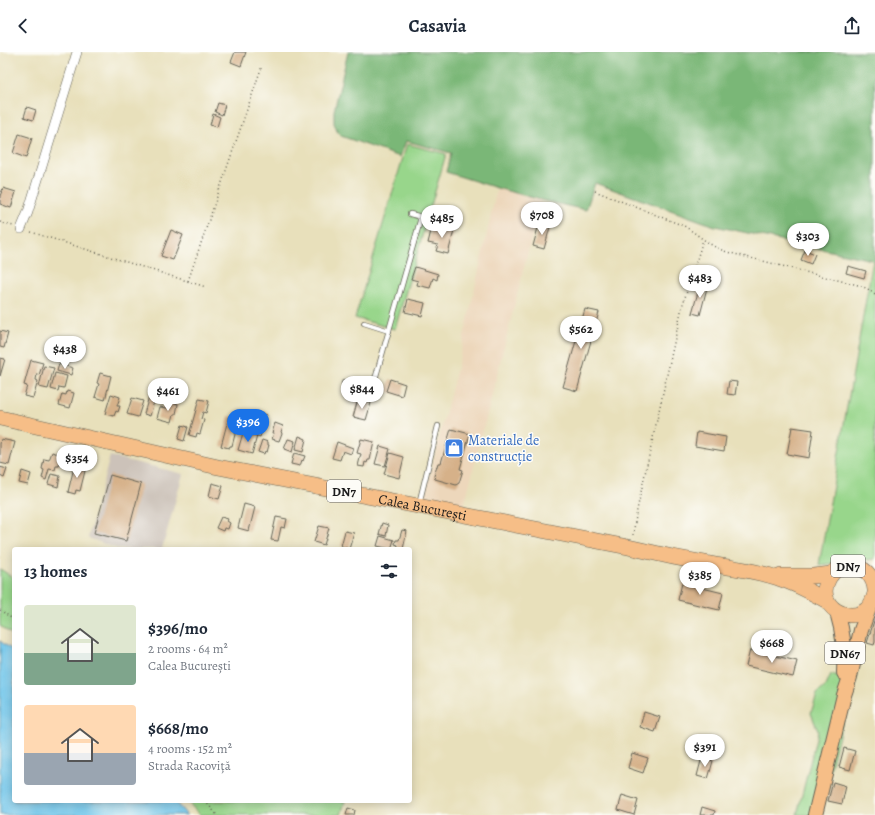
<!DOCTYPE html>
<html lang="en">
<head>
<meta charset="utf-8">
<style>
  body { margin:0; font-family:Alegreya,serif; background:#f6f6f7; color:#1f2937; height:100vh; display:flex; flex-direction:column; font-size:15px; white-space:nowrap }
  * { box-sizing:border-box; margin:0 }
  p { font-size:13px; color:#747a83 }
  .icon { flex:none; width:22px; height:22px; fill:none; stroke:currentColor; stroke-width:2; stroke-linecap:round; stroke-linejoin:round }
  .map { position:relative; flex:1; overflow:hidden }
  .panel { position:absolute; left:12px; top:495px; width:400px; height:256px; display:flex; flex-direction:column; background:#fff; border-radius:4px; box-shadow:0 2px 10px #0003 }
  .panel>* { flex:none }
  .price { position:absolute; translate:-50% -34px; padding:0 9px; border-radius:14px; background:#fff; color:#222; font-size:13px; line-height:26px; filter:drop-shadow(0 1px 2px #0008) }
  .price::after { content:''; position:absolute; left:50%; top:24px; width:12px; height:9px; margin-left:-6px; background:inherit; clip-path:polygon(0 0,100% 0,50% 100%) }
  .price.on { background:#1a73e8; color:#fff }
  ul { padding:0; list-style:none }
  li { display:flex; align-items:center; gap:12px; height:100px; padding:0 12px }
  li span { display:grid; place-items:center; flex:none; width:112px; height:80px; border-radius:4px; color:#555 }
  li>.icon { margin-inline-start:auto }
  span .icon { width:48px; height:48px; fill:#fffc; stroke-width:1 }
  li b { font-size:17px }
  h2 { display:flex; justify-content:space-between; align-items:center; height:48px; padding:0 12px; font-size:17px }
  header { display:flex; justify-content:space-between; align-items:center; height:52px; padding:0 12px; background:#fff; font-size:18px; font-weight:600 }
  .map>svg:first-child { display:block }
</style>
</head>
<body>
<header><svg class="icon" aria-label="back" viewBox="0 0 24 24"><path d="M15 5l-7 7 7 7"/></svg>Casavia<svg class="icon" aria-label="share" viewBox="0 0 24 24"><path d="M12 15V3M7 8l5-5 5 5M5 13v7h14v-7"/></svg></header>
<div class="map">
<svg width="875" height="763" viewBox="0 0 875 763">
  <rect width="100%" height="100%" fill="#fdfcf7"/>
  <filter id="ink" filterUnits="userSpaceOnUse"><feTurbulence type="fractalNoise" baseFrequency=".025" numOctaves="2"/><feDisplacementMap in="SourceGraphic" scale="8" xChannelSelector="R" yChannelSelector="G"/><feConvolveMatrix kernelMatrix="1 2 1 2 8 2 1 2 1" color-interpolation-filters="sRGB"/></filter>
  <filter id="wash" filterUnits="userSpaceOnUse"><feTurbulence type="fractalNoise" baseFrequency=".012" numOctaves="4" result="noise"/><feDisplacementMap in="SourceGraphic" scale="16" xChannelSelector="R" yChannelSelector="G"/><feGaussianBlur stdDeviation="0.9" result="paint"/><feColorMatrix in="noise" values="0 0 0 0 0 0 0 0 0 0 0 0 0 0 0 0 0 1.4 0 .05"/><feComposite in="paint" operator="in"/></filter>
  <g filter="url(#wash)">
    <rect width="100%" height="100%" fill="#e8e0bb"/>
    <path fill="#edd7bb" d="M497 136 541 148 463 458 423 449 458 312Z"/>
    <path fill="#ccc2b9" d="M110 404 183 422 162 497H119L88 486Z"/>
    <g fill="#98d68b" stroke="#5a7954">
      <path d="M407 92 446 102 395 277 355 266Z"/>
      <path d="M873 208 875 211V507L819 513Z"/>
      <path d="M0 517 14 526V584L0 574Z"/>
      <path d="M831 623 853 628 819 763H797L818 679 811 661 817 642 826 634Z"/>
      <path d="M187 749H345L341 763H200Z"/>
    </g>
    <path fill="#7ab777" stroke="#4b6a4a" d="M348 0H875V211L872 208 715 174 595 131 586 158 541 148 497 136 446 120 451 101 406 89 400 105 341 84 337 79 334 71V59Z"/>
    <path fill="#6cc4ea" stroke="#447083" d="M0 589 14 599V749H174L187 763H0Z"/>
    <g id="blocks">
      <g fill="#d6b189">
        <path d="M235 0H246L241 14 231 10Z"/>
        <path d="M218 51 225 53 222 63 215 60Z"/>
        <path d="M27 55 36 58 33 68 24 65Z"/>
        <path d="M213 62 220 65 217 75 210 73Z"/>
        <path d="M19 82 32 86 26 106 13 101Z"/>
        <path d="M3 136 16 140 11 156 0 152V144Z"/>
        <path d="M539 172 550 175 544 197 533 194Z"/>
        <path d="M432 175 443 178 444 175 454 178 448 202 436 199 438 193 428 191Z"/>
        <path d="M171 178 183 183 173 208 161 204Z"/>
        <path d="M805 198 815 202 811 212 801 208Z"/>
        <path d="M848 214 866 219 864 226 846 221Z"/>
        <path d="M415 215 438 222 437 228 433 226 430 236 417 233 418 229 411 227Z"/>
        <path d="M701 230 708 232 700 263 692 261Z"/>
        <path d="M408 247 425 251 422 264 405 260Z"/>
        <path d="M585 257 599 260 577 339 563 335Z"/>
        <path d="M0 279 8 281 4 296 0 295Z"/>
        <path d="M0 306 5 307 0 324Z"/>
        <path d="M31 308 43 311 39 323 37 322 36 328 38 329 33 346 24 344 27 334 24 333Z"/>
        <path d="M59 312 73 316 71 323 57 319Z"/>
        <path d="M44 314 54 316 48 337 39 335Z"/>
        <path d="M55 321 67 324 64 336 59 335 58 339 51 337Z"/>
        <path d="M100 321 111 324 105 348 95 345 99 332 97 331Z"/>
        <path d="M390 327 405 332 402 344 386 339Z"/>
        <path d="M729 329 737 330 735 343 727 342Z"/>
        <path d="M67 339 74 341 70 356 59 353 62 342 66 343Z"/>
        <path d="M111 342 120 345 117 354H120L118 360 116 359 114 364 105 362Z"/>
        <path d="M149 344 155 346 150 364 144 362Z"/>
        <path d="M132 346 143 349 138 365 127 362Z"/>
        <path d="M199 347 209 349 206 361 203 360 201 367 204 368 200 382 197 381 196 385 189 383Z"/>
        <path d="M358 347 371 351 366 368 353 365Z"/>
        <path d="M169 349 178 352 176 362H174L172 370 157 366 160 355 167 356Z"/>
        <path d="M259 361 267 363 260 385 253 382Z"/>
        <path d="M229 364 239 367 232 394H230L229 396 221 394Z"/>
        <path d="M275 371 283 374 281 380 282 381 279 389 272 387 274 381H272Z"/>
        <path d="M182 373 188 375 184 389 178 387Z"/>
        <path d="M792 375 813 378 809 406 787 402Z"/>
        <path d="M451 377 470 382 460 417 463 418 459 431 456 433 435 427 434 424 438 411H441Z"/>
        <path d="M697 380 726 385 724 399 695 394Z"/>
        <path d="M243 381 257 384 252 402 238 398Z"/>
        <path d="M299 384 306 387 303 400 295 398Z"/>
        <path d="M1 387 15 390 9 413 0 411V392Z"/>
        <path d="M288 387 295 389 292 400 284 397Z"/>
        <path d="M361 387 374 390 370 408H368L367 411 365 410 364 415 358 414 361 402 357 401Z"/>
        <path d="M262 388 268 390V393H269L267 400 265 399 264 402 258 400Z"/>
        <path d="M337 390 353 396 351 402 343 399 340 408 332 406Z"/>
        <path d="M380 394 390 397 385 414 375 412Z"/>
        <path d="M52 400 62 403 59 414H56L55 418 49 417 46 428 42 426 44 418 42 417 44 407 49 408Z"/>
        <path d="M294 401 305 404 303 409 302 408 300 414 291 412Z"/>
        <path d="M390 401 404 405 399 426 384 422Z"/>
        <path d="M75 411 83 414 82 418 85 419 80 439 76 438 75 442 68 440Z"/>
        <path d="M0 415 7 417 4 426 0 424Z"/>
        <path d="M22 419 31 422 28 433 19 431Z"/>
        <path d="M51 422 60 424 58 435 48 432Z"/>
        <path d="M110 423 141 432 126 489 94 481Z"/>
        <path d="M212 431 223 434 219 447 209 444Z"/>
        <path d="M244 452 255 455 249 479 238 476Z"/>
        <path d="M221 465 228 467 227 469 230 471 228 477 224 476 223 479 216 476Z"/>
        <path d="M276 465 287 467 285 476 281 475 278 489 271 488Z"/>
        <path d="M382 471 388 473 386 484 379 482Z"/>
        <path d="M319 474 329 476 324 493 314 490Z"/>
        <path d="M402 478 407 479 403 497H397L398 493 395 492 396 488H399Z"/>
        <path d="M345 479 354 481 349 497 341 494Z"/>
        <path d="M380 484 394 488 391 497 377 494Z"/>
        <path d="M682 531 723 541 719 558 678 548Z"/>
        <path d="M875 566V590L874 593 867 591Z"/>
        <path d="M750 598 797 609 793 625 746 614Z"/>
        <path d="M644 660 660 665 655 680 640 675Z"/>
        <path d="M844 696 855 699 850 718 839 715Z"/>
        <path d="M632 701 648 706 643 721 628 716Z"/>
        <path d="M702 705 713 709 708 727 697 724Z"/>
        <path d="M833 730 846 734 842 752 828 749Z"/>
        <path d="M622 743 638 748 634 763 618 758Z"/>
        <path d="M702 755 715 759 714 763H700Z"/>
        <path d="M348 756 355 758 354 763H346Z"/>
      </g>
    </g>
  </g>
  <g filter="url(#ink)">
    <use href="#blocks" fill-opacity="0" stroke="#636154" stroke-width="1"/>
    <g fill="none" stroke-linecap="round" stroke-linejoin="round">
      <g stroke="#636154" stroke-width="6">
        <g id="service">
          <path d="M364 271 389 279"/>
          <path d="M344 331C360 334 368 341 376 324L420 169V166L418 164 410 162"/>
          <path d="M419 452 438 374"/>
        </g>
      </g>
      <g stroke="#636154" stroke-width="10">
        <path id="minor" d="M21 177 28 160 77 0"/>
      </g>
      <g stroke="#636154" stroke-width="16">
        <g id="primary">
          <path d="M837 560C843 580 846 599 844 621"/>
          <path d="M815 763 844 643 850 625 861 578 870 554"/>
        </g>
      </g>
      <g stroke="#636154" stroke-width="16">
        <g id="trunk">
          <path id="s1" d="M0 366 218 415 628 495C657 502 686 508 715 513 736 516 757 519 778 526 795 531 811 540 827 549"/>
          <path d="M781 524H814L831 522"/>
          <path d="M875 538C874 524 863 513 849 514 840 514 833 519 829 526 810 559 867 582 875 541"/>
        </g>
      </g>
      <g stroke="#636154" stroke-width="1.5" stroke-dasharray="1 3" stroke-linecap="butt">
        <path d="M595 139 684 174C699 183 709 194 727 200L849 231C860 233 867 235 875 243"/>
        <path d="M0 170 13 174"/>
        <path d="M31 180 206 235"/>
        <path d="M188 229 262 14"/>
        <path d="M633 483 637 458 682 255 703 188"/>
        <path d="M0 558 14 568"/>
        <path d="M205 749 217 763"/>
      </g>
      <use href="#service" stroke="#fff" stroke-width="4.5"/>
      <use href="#minor" stroke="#fff" stroke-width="9"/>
      <use href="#primary" stroke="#f6be87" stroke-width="14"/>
      <use href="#trunk" stroke="#f6be87" stroke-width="15"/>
    </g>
  </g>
  <defs>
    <g id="shop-square" transform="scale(1)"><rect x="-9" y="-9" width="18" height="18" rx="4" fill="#3f7fe0" stroke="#fdfcf7"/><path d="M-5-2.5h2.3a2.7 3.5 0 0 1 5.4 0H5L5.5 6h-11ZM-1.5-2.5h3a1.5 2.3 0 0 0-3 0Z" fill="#fff"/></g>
  </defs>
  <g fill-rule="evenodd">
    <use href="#shop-square" x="454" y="396"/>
  </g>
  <g text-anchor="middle" stroke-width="3" stroke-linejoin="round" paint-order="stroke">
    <g fill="#fdfcf7" stroke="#605f5e" stroke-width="1">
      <rect x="327" y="428" width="34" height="22" rx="3"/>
      <rect x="831" y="503" width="34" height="22" rx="3"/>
      <rect x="825" y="590" width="40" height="22" rx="3"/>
    </g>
    <g font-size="13" font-weight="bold" fill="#1c1c1c">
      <text x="344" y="444">DN7</text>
      <text x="848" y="519">DN7</text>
      <text x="845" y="606">DN67</text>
    </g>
    <g font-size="14" fill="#366cbe" stroke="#fdfcf7" text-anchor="start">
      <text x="468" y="393">Materiale de<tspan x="468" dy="16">construcție</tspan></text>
    </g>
    <g font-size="14" fill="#1c1c1c" stroke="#fdfcf7">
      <text dy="5" stroke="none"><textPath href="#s1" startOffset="432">Calea București</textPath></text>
    </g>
  </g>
</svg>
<b class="price" style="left:542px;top:184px">$708</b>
<b class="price" style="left:442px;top:187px">$485</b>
<b class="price" style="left:808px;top:205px">$303</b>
<b class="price" style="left:700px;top:247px">$483</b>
<b class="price" style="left:581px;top:298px">$562</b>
<b class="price" style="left:65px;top:318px">$438</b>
<b class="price" style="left:362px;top:358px">$844</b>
<b class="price" style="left:168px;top:360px">$461</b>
<b class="price on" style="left:248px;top:391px">$396</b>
<b class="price" style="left:77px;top:427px">$354</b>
<b class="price" style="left:700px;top:544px">$385</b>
<b class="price" style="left:772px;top:612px">$668</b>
<b class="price" style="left:705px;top:716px">$391</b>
<section class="panel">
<h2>13 homes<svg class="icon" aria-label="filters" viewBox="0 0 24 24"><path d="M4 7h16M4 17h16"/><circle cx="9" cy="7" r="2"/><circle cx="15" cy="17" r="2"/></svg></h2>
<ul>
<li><span style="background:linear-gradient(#dfe7d0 60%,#7fa58c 0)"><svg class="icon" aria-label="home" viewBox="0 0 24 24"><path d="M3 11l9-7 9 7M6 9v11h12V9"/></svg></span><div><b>$396/mo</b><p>2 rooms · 64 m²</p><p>Calea București</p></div></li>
<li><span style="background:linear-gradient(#ffd9b3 60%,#9aa5b1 0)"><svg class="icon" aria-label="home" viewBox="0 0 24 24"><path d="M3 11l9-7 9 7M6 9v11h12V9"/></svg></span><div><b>$668/mo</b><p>4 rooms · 152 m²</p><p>Strada Racoviță</p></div></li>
</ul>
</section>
</div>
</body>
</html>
